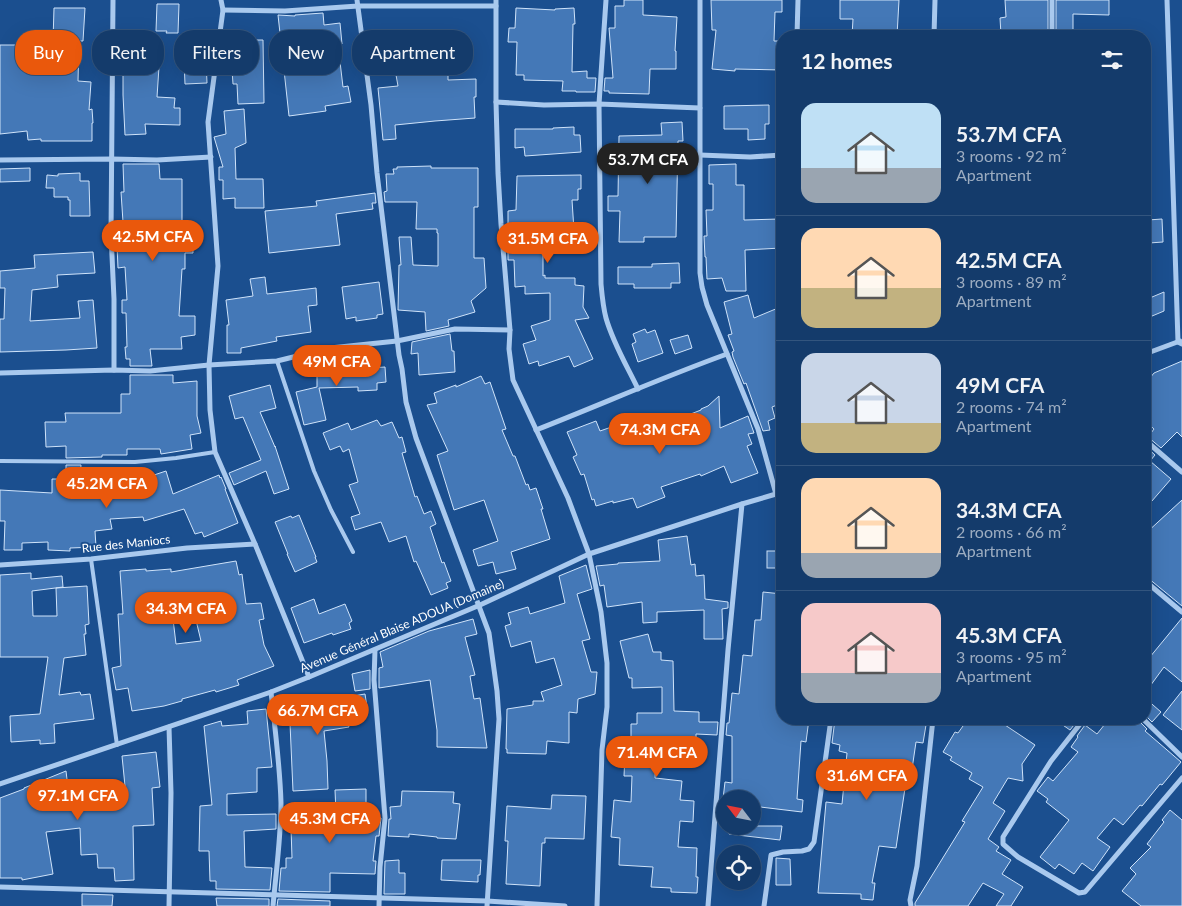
<!DOCTYPE html>
<html lang="en">
<head>
<meta charset="utf-8">
<style>
  body { margin:0; font-family:Lato,sans-serif; background:#1d4271; color:#f1f3f6; height:100vh; display:flex; flex-direction:column; font-size:19px; white-space:nowrap }
  * { box-sizing:border-box; margin:0 }
  p { font-size:16px; color:#9dadc1 }
  .icon { flex:none; width:28px; height:28px; fill:none; stroke:currentColor; stroke-width:2; stroke-linecap:round; stroke-linejoin:round }
  .map { position:relative; flex:1; overflow:hidden }
  .sheet { position:absolute; left:776px; top:30px; width:375px; height:695px; display:flex; flex-direction:column; background:#143b6b; border-radius:20px; box-shadow:0 5px 20px #0002,0 0 0 1px #33557e }
  .sheet>* { flex:none }
  .banner { position:absolute; left:15px; top:30px; width:475px; height:45px; display:flex; gap:10px }
  .needle { width:32px; rotate:302deg }
  .controls { position:absolute; left:716px; top:790px; display:grid; gap:10px }
  .controls a { display:grid; place-items:center; width:45px; height:45px; border-radius:50%; background:#143b6b; box-shadow:0 5px 20px #0002,0 0 0 1px #33557e; font-size:25px }
  .price { position:absolute; translate:-50% -42px; padding:0 11px; border-radius:18px; background:#ea580c; color:#fff; font-size:16px; line-height:32px; filter:drop-shadow(0 1px 2px #0008) }
  .price::after { content:''; position:absolute; left:50%; top:30px; width:15px; height:11px; margin-left:-8px; background:inherit; clip-path:polygon(0 0,100% 0,50% 100%) }
  .price.on { background:#222; color:#fff }
  ul { padding:0; list-style:none }
  li { display:flex; align-items:center; gap:15px; height:125px; padding:0 25px }
  li+li { border-top:1px solid #33557e }
  li span { display:grid; place-items:center; flex:none; width:140px; height:100px; border-radius:15px; color:#555 }
  li>.icon { margin-inline-start:auto }
  span .icon { width:60px; height:60px; fill:#fffc; stroke-width:1 }
  li b { font-size:21px }
  h2 { display:flex; justify-content:space-between; align-items:center; height:60px; padding:0 25px; font-size:21px }
  .pill { padding:0 18px; border-radius:20px; background:#143b6b; box-shadow:0 5px 20px #0002,0 0 0 1px #33557e; font-size:18px; line-height:45px }
  .pill.on { background:#ea580c; color:#fff }
  .map>svg:first-child { display:block }
</style>
</head>
<body>
<div class="map">
<svg width="1182" height="906" viewBox="0 0 1182 906">
  <rect width="100%" height="100%" fill="#1b4f8f"/>
  <g fill="#4478b7" stroke="#cfe3fa" fill-rule="evenodd">
    <path d="M624 0H643V15L677 17 675 51H676V69H650L649 94 609 93V91H604L605 78H613L609 28H615V6H624Z"/>
    <path d="M711 0H782V12H775L774 41H782V70L735 69V71L712 69 716 30H712Z"/>
    <path d="M840 0H899L897 36H852L853 19H840Z"/>
    <path d="M1005 0H1048V34L1001 35 1000 18 1006 17Z"/>
    <path d="M1056 0H1109V15L1073 14V31H1069V33H1056Z"/>
    <path d="M157 4H179L178 33H166L167 31H156Z"/>
    <path d="M54 8H85L83 41H79L78 81 91 82 89 110 92 109 93 123H92V141H41V139L28 140 27 131 0 134V45H37V41H53Z"/>
    <path d="M516 8 555 10V9L574 8 575 24H573L572 72 587 71V78H596L595 92H576V91H562L563 81 524 80V75H516L517 42H508L509 28H515Z"/>
    <path d="M323 13 324 25 340 23 342 44 338 45 343 87 348 86 351 102 325 106 326 111 289 116 278 15 295 16V15Z"/>
    <path d="M461 32 462 56H448V80L476 79V97H474L475 118 435 121 395 125 396 139 383 140 378 88 398 86 390 42 433 33Z"/>
    <path d="M205 38 207 83 185 84 183 39Z"/>
    <path d="M237 40H263L264 103 238 104 237 84H233L230 42H237Z"/>
    <path d="M123 61 146 62V66L159 67 157 97 175 98 174 108H180V125L145 124 146 134 125 135 123 95Z"/>
    <path d="M769 105V124H765V139L748 140V129H724V106Z"/>
    <path d="M244 109 246 143 235 148 236 179H263L264 208H235V198L223 199V180H219V167H223L214 137 226 134 224 111Z"/>
    <path d="M682 122 683 141H678L676 237H644V242H619L620 211H608V196H618L619 136 662 135 661 123Z"/>
    <path d="M574 127V135H580L581 152 525 156 524 147 515 148V129H553V128Z"/>
    <path d="M123 164H159L160 179H182V227H192L193 253H185V269H182L179 316H195V335L181 337 182 349H150L152 366H130V359H126L125 347H127L126 313H122V300H127L125 267 118 268 116 222H123L121 192H124Z"/>
    <path d="M736 164V185H744V220L780 219 781 248 745 250 746 291H726L722 278 707 279 706 257H705L704 236H707L706 210H713V184H709V165Z"/>
    <path d="M431 166V168H478V207H474V258H484L486 288 471 301 475 312 448 320 449 326 426 331 425 312 398 310 399 265H401L399 237H411L413 265 438 266V233H437V229H416L417 202H385L384 192 387 191 386 174H394L393 169H397V167Z"/>
    <path d="M30 168V181L0 182V169Z"/>
    <path d="M80 173V181H89L90 216H70V200H68V197H54V188H46L47 175 58 176V174Z"/>
    <path d="M581 175V189H578V200H572L575 246 543 248V276L545 275V278H575V285L584 286 583 307 589 318 575 320 593 359 574 367 569 356 539 366 538 361 529 364 523 344 536 340 531 326 550 320V293L525 294V286L515 287 514 260H508V241H507L505 225H508V211L516 210 517 176Z"/>
    <path d="M375 193 376 203H372L373 209 336 214 340 245 269 253 265 211 317 206 316 201Z"/>
    <path d="M1162 219 1163 242 1149 243 1148 220Z"/>
    <path d="M93 252 95 273 57 275 58 287 32 290 30 321 80 318 78 301 93 300 97 348 66 350 0 352V319H4L5 288H0V271L35 268 34 255Z"/>
    <path d="M679 263 680 283H671V288H634V284H618V267H652V264Z"/>
    <path d="M265 277 267 294 316 288 317 305 308 306 311 332 276 337 277 341 241 348V353H227V325H229L226 300 253 296 250 279Z"/>
    <path d="M379 282 383 314 377 315V318L356 321V317L346 319 342 287Z"/>
    <path d="M1164 292V311L1145 319V300Z"/>
    <path d="M748 295 754 318 778 308 782 320V403L772 407 775 418 768 421 770 430 763 431 746 383 744 384 733 357 732 352 734 351 728 335 732 334 724 302Z"/>
    <path d="M645 329 647 333 655 330 663 353 638 362 632 344 636 342 633 334Z"/>
    <path d="M450 334 452 351H454L455 372 419 375 418 353 411 354 412 342Z"/>
    <path d="M688 335 692 348 675 354 670 340Z"/>
    <path d="M1182 361V437L1177 432 1161 448 1148 437 1154 429 1145 421V384L1154 373Z"/>
    <path d="M322 362H342V367L370 366V368L385 367 386 382 377 383V390L358 391V387L319 388 326 420 304 425 296 392 317 387V369H322Z"/>
    <path d="M130 375H173V383L197 381V416L201 433 190 435 192 449 161 454 160 449H127V455H102V457L66 458V446L46 447 45 422H66L65 413H121V394H130Z"/>
    <path d="M481 376 485 384 490 382 506 429 502 430 513 456H515L526 485 528 484 530 490 536 488 543 509H541L550 539 511 552 516 569 496 574 493 562 478 566 473 550 498 541 484 500 454 510 437 455 448 451 427 405 437 403 434 393 456 385V387Z"/>
    <path d="M270 385 276 408 260 412 275 447V446L289 489 274 494 266 471 234 485 229 473 261 460 243 417 235 419 229 396Z"/>
    <path d="M719 396 720 428 748 416 754 433 748 434 752 444 747 446 758 473 731 483 724 466 701 476 700 474 661 487 665 497 637 508 633 498 613 503V501L596 506 594 499 592 500 584 474 581 475 573 457 577 455 567 432 596 421 600 431 620 424 624 436 668 417 670 422 701 410V409L708 406Z"/>
    <path d="M377 420 381 426 392 422 399 438 402 437 406 452 402 453 415 497 417 496 424 514 431 511 436 524 430 527 442 563 444 562 451 581 446 583 448 588 431 595 416 561 414 562 406 536 389 542 381 522 355 530 351 517 360 514 349 485 358 482 349 449 343 452 340 446 330 450 323 433 348 423 351 430Z"/>
    <path d="M1145 446 1155 455 1150 461 1171 479 1145 509Z"/>
    <path d="M66 465H81L80 482H101L126 478 127 484 166 471 173 494 219 475 220 478 221 477 226 489H225L238 523 204 537 202 532 195 534 184 509 144 521 143 517 110 519 112 529 95 531 96 547 70 548V551L48 550V542L22 543V550H4L5 521H0V490L52 493V479H66Z"/>
    <path d="M1182 500V606L1148 578 1145 577V534Z"/>
    <path d="M299 515 316 557H315L317 562 295 572 287 554H288L275 522 291 516 292 518Z"/>
    <path d="M687 536 691 565 695 564 696 576 704 575 705 599 728 602V608L722 609 723 639H704V610L657 612V622L643 623 642 602 607 607 604 585 600 586 596 566 618 564V563L660 561 658 540Z"/>
    <rect x="767" y="551" width="15" height="17"/>
    <path d="M236 561 239 575 242 574 246 604 261 603 264 619 259 620 264 645 274 666 237 680 239 685 216 692 215 690 182 699V701L164 706 132 711 128 688 116 690 112 668 121 666 118 614H123L120 571 146 569V571L171 569V572ZM195 616 201 641 176 644 173 619Z"/>
    <path d="M586 565 592 589 577 594 590 639 582 641 591 672H597L595 694 578 699 577 713 569 712V743L547 741 546 754 507 753V749H506L507 709 533 705V701H544L541 692 562 685 554 658 536 663 531 641 511 647 505 626 511 624 508 613 528 607 530 614 565 603 559 576Z"/>
    <path d="M31 573V579L62 576 63 587 32 591 33 616H57L56 588 87 586 89 624 85 625 86 634H84L86 655 64 658 59 695 80 692 81 695 90 694 94 719 54 724 55 743 40 744V740L11 742 10 716 40 714 48 657H0V575Z"/>
    <path d="M763 592 782 594V719H809L806 742 801 741 797 799 803 800 802 812 752 806V799H723L725 782 732 783V736L726 735 727 723H729L732 693 739 694 743 655 752 656 755 620H761Z"/>
    <path d="M314 599 319 614 345 604 352 621 349 623 351 629 333 635 332 633 304 643 291 608Z"/>
    <path d="M1182 618V682L1164 667 1145 693V663Z"/>
    <path d="M473 619 477 634 465 637 475 675 470 676 474 699 480 698 487 748 437 747V730L430 680 379 688V668L383 667 380 652 429 631Z"/>
    <path d="M648 634 653 652H661V660L673 661 674 711 699 712V722H718L717 735 696 734V754L656 752 655 778 682 781 680 800 694 801 693 822 680 821 678 847 697 848 696 877H698L697 893 671 892V888L651 887 653 867 619 865 620 838 611 837 614 800 631 802 632 776H624L625 755H631V724H637V713H662V687L632 688V678H629L620 641Z"/>
    <path d="M370 670V689L355 691 352 674Z"/>
    <path d="M1182 691V730L1163 715Z"/>
    <path d="M365 694 367 707 360 708 362 722 348 724 349 727 324 731 327 761 328 789 293 791 289 701 328 700Z"/>
    <path d="M1145 698 1161 712 1152 722 1145 715Z"/>
    <path d="M266 709 272 767 257 768V792L227 794V815L276 814V829L244 831 245 867 272 868 270 890 216 889V881H210L209 851H199L200 806 212 805 204 726 221 721 222 726 248 724 247 711Z"/>
    <path d="M835 719H927L923 743 916 742 911 776 907 775 896 848 879 846 872 883H875L873 900 861 899V894L818 893 826 802 842 804 847 753 839 751 840 745 832 743Z"/>
    <path d="M968 719H996L1035 745 1022 764 1023 781 1008 778 993 803 1005 811 988 839 999 847 996 851 1011 860 1002 874 1023 887 1011 906H996L1004 894 983 883 968 906H915V903L965 822 962 821 983 787 969 779 972 773 950 760 952 757 943 752 955 732 958 733Z"/>
    <path d="M1054 719H1076L1078 720 1070 730Z"/>
    <path d="M1109 719H1139L1140 722 1147 729 1145 731 1181 762 1162 785 1160 784 1142 806 1140 805 1123 825 1114 818 1097 838 1110 847 1093 871 1082 863 1074 874 1059 864 1055 869 1040 857 1069 820 1046 802 1048 799 1037 791 1048 777 1053 781 1078 752 1071 747 1078 737 1077 736 1085 725 1097 734Z"/>
    <path d="M156 752 160 787 152 788 154 825 133 826 134 880 115 881 114 868H98L97 854 81 855 80 828 46 832 53 874 22 880V878H0V798L24 789V788L66 771 69 796 117 792 116 788 125 786 122 756Z"/>
    <path d="M366 789V817L381 818 379 836H376L373 861H376L375 874 330 873V892L279 891 281 868H286V858H292L291 828H285V814L336 813 335 790Z"/>
    <path d="M402 791 454 792 453 803 460 804 456 839 437 838V837L409 834V837L388 836 389 819H391L390 807 401 806Z"/>
    <path d="M552 795 586 796 584 839 545 838V843H542L540 886 506 884 508 841H505L507 806 551 809Z"/>
    <path d="M1170 810 1182 820V906H1141L1122 891 1136 874 1130 868 1151 847 1147 844 1164 822 1162 820Z"/>
    <path d="M730 826H782L780 840 729 834Z"/>
    <path d="M776 858 790 859 791 885H776Z"/>
    <path d="M399 860V873H405V894H384L385 861Z"/>
    <path d="M442 860H481L480 875H478V882L441 880Z"/>
    <path d="M82 894 113 895 112 906H82Z"/>
    <path d="M216 898 269 899V906H217Z"/>
    <path d="M278 899 330 901V906H277Z"/>
  </g>
  <g fill="none" stroke-linecap="round" stroke-linejoin="round">
    <g stroke="#a9c9ee" stroke-width="4">
      <path d="M277 361 314 471 331 510 353 552"/>
      <path d="M0 461 135 462 176 458 215 452"/>
      <path d="M91 559 117 745"/>
    </g>
    <g stroke="#a9c9ee" stroke-width="5">
      <path d="M113 0 111 234 114 299V370"/>
      <path d="M221 0 223 10 208 122 218 266 209 365 210 410 215 452 255 544 309 677"/>
      <path d="M357 0 371 105 377 173 399 355 402 369 406 402 416 438 489 633 497 691 499 719 487 906"/>
      <path d="M496 0V102L498 173 501 224 510 330 509 349 513 380 568 498 589 554 601 612 607 663V707L602 750 597 906"/>
      <path d="M606 0 599 104 601 284C602 295 603 307 606 318 613 343 627 366 638 389"/>
      <path d="M700 0V273L702 287 707 305 758 429 776 494"/>
      <path d="M1167 0 1178 342 1182 344"/>
      <path d="M223 10 285 11 358 6H496"/>
      <path d="M797 36 798 0"/>
      <path d="M934 36 935 0"/>
      <path d="M1052 36V0"/>
      <path d="M496 102 544 105 599 104 700 108"/>
      <path d="M700 155 750 157 782 155"/>
      <path d="M0 160 112 159 157 160 211 157"/>
      <path d="M1145 354 1180 341"/>
      <path d="M0 373 114 370 150 371 209 365 277 361 330 348 397 341 455 329 510 330"/>
      <path d="M536 430C600 405 663 377 727 354"/>
      <path d="M1145 440 1182 472"/>
      <path d="M0 565 91 559 187 548 255 544"/>
      <path d="M1145 581 1182 612"/>
      <path d="M375 650 374 680 385 818 380 867 379 906"/>
      <path d="M271 692C275 729 280 766 281 803 281 837 276 872 273 906"/>
      <path d="M1084 719 1051 761 1003 837V844L1018 857 1079 893 1085 892 1182 778"/>
      <path d="M1143 719 1182 757"/>
      <path d="M0 784 271 692 309 677 480 605 589 554 742 504 776 494 782 491"/>
      <path d="M0 887 487 901 565 906"/>
      <path d="M169 906 171 793 169 727"/>
      <path d="M708 906 728 650 742 504"/>
      <path d="M764 906 771 855 783 852 802 851 809 849 814 842 831 719"/>
      <path d="M911 906 910 900 917 866 933 719"/>
    </g>
  </g>
  <g text-anchor="middle" stroke-width="4" stroke-linejoin="round" paint-order="stroke">
    <g font-size="12" fill="#fff" stroke="#1b4f8f">
      <text transform="translate(126 544) rotate(-6)" y="4">Rue des Maniocs</text>
      <text transform="translate(402 626) rotate(-23)" y="4">Avenue Général Blaise ADOUA (Domaine)</text>
    </g>
  </g>
</svg>
<div class="controls">
<a><svg class="needle" viewBox="-14 -14 28 28"><path d="M0-13l5 13h-10z" fill="#e53935"/><path d="M0 13l5-13h-10z" fill="#9dadc1"/></svg></a>
<a><svg class="icon" aria-label="locate" viewBox="0 0 24 24"><circle cx="12" cy="12" r="6"/><path d="M12 2v4M12 18v4M2 12h4M18 12h4"/></svg></a>
</div>
<b class="price on" style="left:648px;top:185px">53.7M CFA</b>
<b class="price" style="left:153px;top:262px">42.5M CFA</b>
<b class="price" style="left:548px;top:264px">31.5M CFA</b>
<b class="price" style="left:337px;top:387px">49M CFA</b>
<b class="price" style="left:660px;top:455px">74.3M CFA</b>
<b class="price" style="left:107px;top:509px">45.2M CFA</b>
<b class="price" style="left:186px;top:634px">34.3M CFA</b>
<b class="price" style="left:318px;top:736px">66.7M CFA</b>
<b class="price" style="left:657px;top:778px">71.4M CFA</b>
<b class="price" style="left:867px;top:801px">31.6M CFA</b>
<b class="price" style="left:78px;top:821px">97.1M CFA</b>
<b class="price" style="left:330px;top:844px">45.3M CFA</b>
<div class="banner">
<a class="pill on">Buy</a>
<a class="pill">Rent</a>
<a class="pill">Filters</a>
<a class="pill">New</a>
<a class="pill">Apartment</a>
</div>
<section class="sheet">
<h2>12 homes<svg class="icon" aria-label="filters" viewBox="0 0 24 24"><path d="M4 7h16M4 17h16"/><circle cx="9" cy="7" r="2"/><circle cx="15" cy="17" r="2"/></svg></h2>
<ul>
<li><span style="background:linear-gradient(#bfe0f5 65%,#9aa5b1 0)"><svg class="icon" aria-label="home" viewBox="0 0 24 24"><path d="M3 11l9-7 9 7M6 9v11h12V9"/></svg></span><div><b>53.7M CFA</b><p>3 rooms · 92 m²</p><p>Apartment</p></div></li>
<li><span style="background:linear-gradient(#ffd9b3 60%,#c2b280 0)"><svg class="icon" aria-label="home" viewBox="0 0 24 24"><path d="M3 11l9-7 9 7M6 9v11h12V9"/></svg></span><div><b>42.5M CFA</b><p>3 rooms · 89 m²</p><p>Apartment</p></div></li>
<li><span style="background:linear-gradient(#c9d6e8 70%,#c2b280 0)"><svg class="icon" aria-label="home" viewBox="0 0 24 24"><path d="M3 11l9-7 9 7M6 9v11h12V9"/></svg></span><div><b>49M CFA</b><p>2 rooms · 74 m²</p><p>Apartment</p></div></li>
<li><span style="background:linear-gradient(#ffd9b3 75%,#9aa5b1 0)"><svg class="icon" aria-label="home" viewBox="0 0 24 24"><path d="M3 11l9-7 9 7M6 9v11h12V9"/></svg></span><div><b>34.3M CFA</b><p>2 rooms · 66 m²</p><p>Apartment</p></div></li>
<li><span style="background:linear-gradient(#f6c9c9 70%,#9aa5b1 0)"><svg class="icon" aria-label="home" viewBox="0 0 24 24"><path d="M3 11l9-7 9 7M6 9v11h12V9"/></svg></span><div><b>45.3M CFA</b><p>3 rooms · 95 m²</p><p>Apartment</p></div></li>
</ul>
</section>
</div>
</body>
</html>
